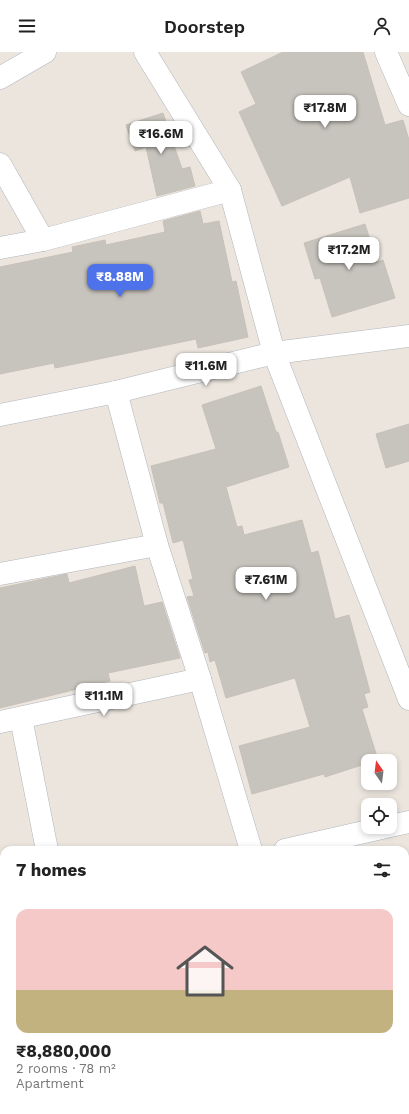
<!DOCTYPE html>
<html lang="en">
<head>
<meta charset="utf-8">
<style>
  body { margin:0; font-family:"Work Sans",sans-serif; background:#f2f2f2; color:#222; height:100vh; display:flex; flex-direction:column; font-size:15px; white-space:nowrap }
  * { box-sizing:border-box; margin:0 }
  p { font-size:13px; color:#767676 }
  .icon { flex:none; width:22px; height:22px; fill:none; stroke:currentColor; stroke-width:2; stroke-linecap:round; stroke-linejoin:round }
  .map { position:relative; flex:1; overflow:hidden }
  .panel { position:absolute; left:0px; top:794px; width:409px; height:268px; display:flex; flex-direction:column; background:#fff; border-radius:12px 12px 0 0; box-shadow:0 2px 6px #0003 }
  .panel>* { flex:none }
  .needle { width:26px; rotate:346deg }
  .controls { position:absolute; left:361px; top:702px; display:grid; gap:8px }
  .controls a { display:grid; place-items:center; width:36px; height:36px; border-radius:8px; background:#fff; box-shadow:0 2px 6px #0003; font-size:20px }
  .price { position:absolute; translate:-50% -34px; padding:0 9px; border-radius:8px; background:#fff; color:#222; font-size:13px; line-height:26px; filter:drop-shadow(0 1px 2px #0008) }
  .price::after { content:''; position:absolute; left:50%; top:24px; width:12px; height:9px; margin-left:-6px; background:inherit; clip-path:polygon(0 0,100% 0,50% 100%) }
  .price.on { background:#4d72e9; color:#fff }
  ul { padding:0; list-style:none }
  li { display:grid; align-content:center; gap:8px; height:212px; padding:0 16px }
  li span { display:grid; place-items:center; height:124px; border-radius:12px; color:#555 }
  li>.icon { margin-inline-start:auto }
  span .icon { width:72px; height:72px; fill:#fffc; stroke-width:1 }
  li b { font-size:17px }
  h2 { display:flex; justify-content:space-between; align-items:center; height:48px; padding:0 16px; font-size:17px }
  header { display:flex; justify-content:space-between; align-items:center; height:52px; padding:0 16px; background:#fff; font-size:18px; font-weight:600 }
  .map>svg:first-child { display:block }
</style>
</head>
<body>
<header><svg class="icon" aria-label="menu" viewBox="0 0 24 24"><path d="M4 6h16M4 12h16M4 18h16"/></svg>Doorstep<svg class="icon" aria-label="person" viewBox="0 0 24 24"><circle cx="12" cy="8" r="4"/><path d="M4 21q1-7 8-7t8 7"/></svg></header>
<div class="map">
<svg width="409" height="1062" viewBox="0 0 409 1062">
  <rect width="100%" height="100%" fill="#ebe5de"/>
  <g fill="#c7c3bd" stroke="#c7c1b8">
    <path d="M283 0H363L385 73 403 68 409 88V146L360 161 350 125 282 154 239 60 256 52 241 20Z"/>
    <path d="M163 61 182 117 190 115 195 134 157 144 146 95 135 99 126 73Z"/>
    <path d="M200 159 203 172 219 169 232 230 236 229 248 285 198 296 196 287 55 316 54 311 0 322V215L73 200 72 195 105 188 106 193 165 180 163 169Z"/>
    <path d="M365 172 377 210 383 208 395 246 332 265 320 226 315 227 304 191Z"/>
    <path d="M261 334 276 380H278L289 415 226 435 237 475 242 474 244 483 302 468 311 501 318 499 335 567 349 563 370 640 364 642 368 655 362 657 378 708 368 709V711L325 725 324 722 252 742 239 694 310 675 295 626 226 646 215 608 210 610 208 600 205 601 187 545 194 544 189 528 193 527 183 488 173 491 163 451H160L151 414 216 397 202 353Z"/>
    <path d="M409 372V409L386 416 376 382Z"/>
    <path d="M135 514 144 554 162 550 180 606 108 621 110 629 0 656V536L67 522 69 531Z"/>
  </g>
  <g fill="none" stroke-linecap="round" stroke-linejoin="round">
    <g stroke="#b2b5bd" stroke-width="23">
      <g id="minor">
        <path d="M145 0 230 138 274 301 409 647"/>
        <path d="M386 0 409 53"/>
        <path d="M0 26 45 0"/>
        <path d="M0 112 43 188"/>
        <path d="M0 196 43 188 230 138"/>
        <path d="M116 340 157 493 200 627 251 798"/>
        <path d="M0 363 116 340 274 301 409 284"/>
        <path d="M0 522 157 493"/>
        <path d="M21 666 47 798"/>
        <path d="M0 670 200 627"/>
        <path d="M390 774 409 770"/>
        <path d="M285 798 386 775"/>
        <path d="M0 858 4 885"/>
        <path d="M405 954 409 953"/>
        <path d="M0 1046 4 1045"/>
        <path d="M29 1058 30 1062"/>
        <path d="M235 1058 236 1062"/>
        <path d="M383 1058 384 1062"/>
      </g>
    </g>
    <use href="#minor" stroke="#fff" stroke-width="22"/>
  </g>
</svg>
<div class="controls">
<a><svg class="needle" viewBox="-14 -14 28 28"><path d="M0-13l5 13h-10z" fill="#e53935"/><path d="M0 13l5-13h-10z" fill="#767676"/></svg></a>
<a><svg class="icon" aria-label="locate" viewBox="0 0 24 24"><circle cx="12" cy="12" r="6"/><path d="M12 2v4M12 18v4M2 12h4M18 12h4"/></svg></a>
</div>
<b class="price" style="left:325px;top:77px">₹17.8M</b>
<b class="price" style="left:161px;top:103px">₹16.6M</b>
<b class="price" style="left:349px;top:219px">₹17.2M</b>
<b class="price on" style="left:120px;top:246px">₹8.88M</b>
<b class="price" style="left:206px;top:335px">₹11.6M</b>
<b class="price" style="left:266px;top:549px">₹7.61M</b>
<b class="price" style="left:104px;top:665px">₹11.1M</b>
<section class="panel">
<h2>7 homes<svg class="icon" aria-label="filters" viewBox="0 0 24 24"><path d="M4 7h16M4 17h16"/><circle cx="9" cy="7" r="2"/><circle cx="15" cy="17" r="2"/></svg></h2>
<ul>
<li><span style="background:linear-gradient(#f6c9c9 65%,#c2b280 0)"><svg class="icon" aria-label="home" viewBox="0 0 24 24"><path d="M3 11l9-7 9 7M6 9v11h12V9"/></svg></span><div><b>₹8,880,000</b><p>2 rooms · 78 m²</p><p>Apartment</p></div></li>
</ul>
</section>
</div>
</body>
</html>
